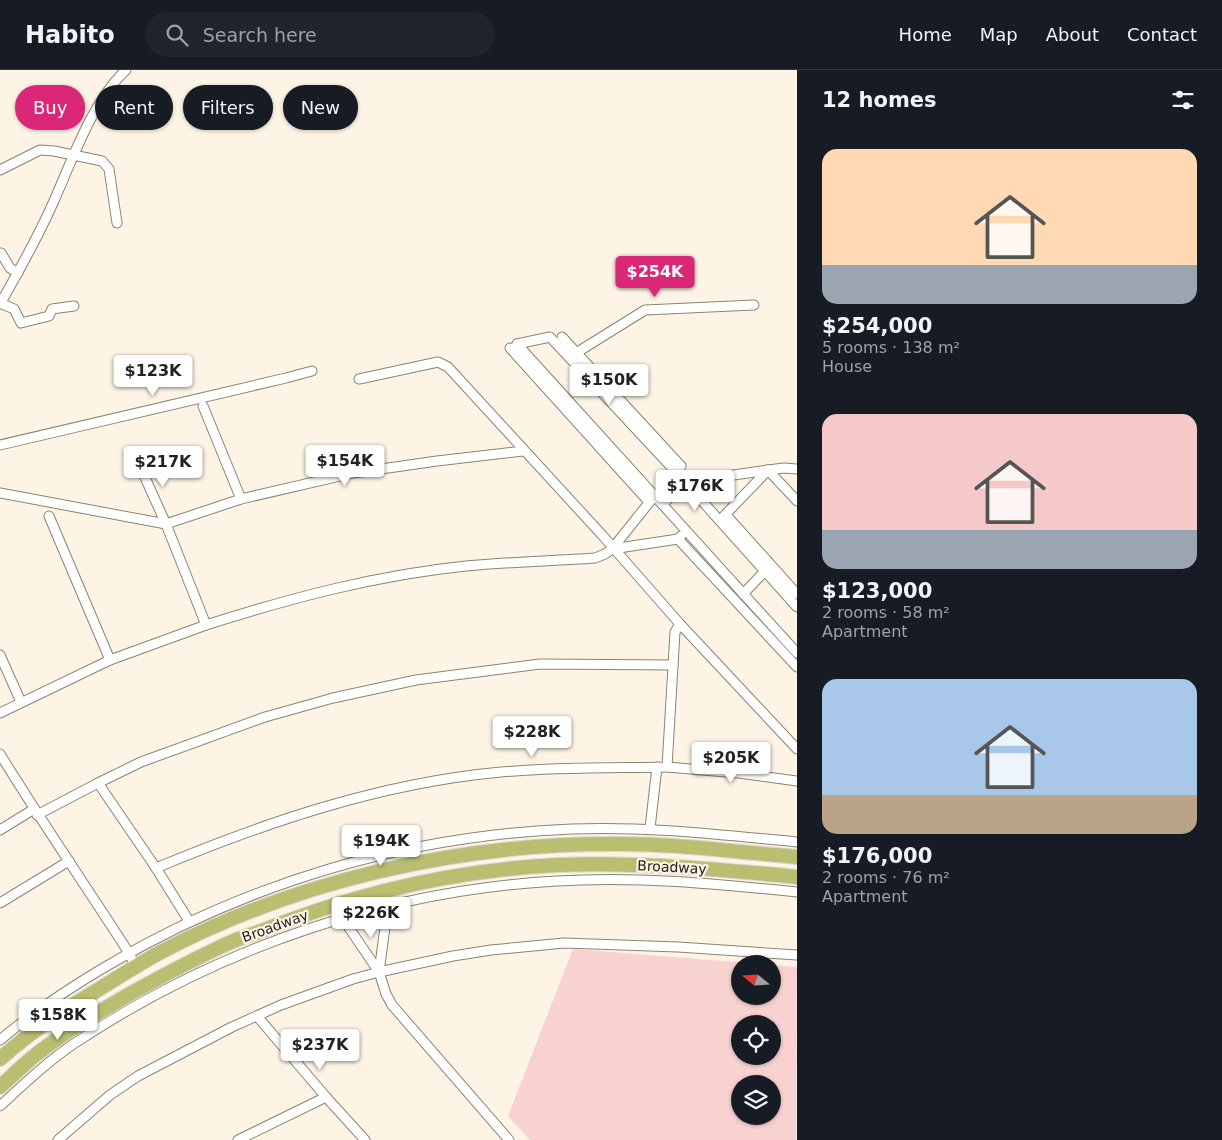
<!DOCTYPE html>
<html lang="en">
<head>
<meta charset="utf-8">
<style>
  body { margin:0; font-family:"DejaVu Sans",sans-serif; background:#20242c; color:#f1f3f6; height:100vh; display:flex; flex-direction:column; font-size:19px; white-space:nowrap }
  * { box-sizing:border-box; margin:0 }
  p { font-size:16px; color:#9ea1a6 }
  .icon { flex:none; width:28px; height:28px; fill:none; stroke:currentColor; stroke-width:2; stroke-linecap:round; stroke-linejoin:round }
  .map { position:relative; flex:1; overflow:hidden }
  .details { display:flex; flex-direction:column; background:#171b24; width:425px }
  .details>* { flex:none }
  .banner { position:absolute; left:15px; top:15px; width:475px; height:45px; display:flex; gap:10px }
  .needle { width:32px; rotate:288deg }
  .tools { position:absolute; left:731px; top:885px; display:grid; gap:10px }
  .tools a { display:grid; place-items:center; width:50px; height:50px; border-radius:50%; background:#171b24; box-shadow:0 1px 4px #0004; font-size:25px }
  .price { position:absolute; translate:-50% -42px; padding:0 11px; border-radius:5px; background:#fff; color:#222; font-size:16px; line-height:32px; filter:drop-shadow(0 1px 2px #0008) }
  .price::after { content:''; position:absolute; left:50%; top:30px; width:15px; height:11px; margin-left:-8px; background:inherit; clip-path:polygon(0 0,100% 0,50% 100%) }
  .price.active { background:#db2777; color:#fff }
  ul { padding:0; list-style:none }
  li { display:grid; align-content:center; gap:10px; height:265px; padding:0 25px }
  li span { display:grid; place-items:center; height:155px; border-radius:15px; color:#555 }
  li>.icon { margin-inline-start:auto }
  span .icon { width:90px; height:90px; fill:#fffc; stroke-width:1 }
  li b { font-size:21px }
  h2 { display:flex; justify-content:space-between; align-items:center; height:60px; padding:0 25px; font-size:21px }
  .tag { padding:0 18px; border-radius:22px; background:#171b24; box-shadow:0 1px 4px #0004; font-size:18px; line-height:45px }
  .tag.active { background:#db2777; color:#fff }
  header { display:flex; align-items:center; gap:30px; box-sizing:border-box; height:70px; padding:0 25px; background:#171b24; border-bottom:1px solid #363941 }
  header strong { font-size:24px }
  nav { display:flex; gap:28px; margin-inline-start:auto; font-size:18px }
  .search { width:350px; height:45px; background:#20242c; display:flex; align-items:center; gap:12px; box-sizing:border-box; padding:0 18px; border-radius:28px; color:#9ea1a6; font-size:19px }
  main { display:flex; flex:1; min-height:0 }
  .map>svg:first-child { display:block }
</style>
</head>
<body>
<header>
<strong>Habito</strong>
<div class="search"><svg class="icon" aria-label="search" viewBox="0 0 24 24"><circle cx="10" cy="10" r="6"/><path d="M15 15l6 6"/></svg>Search here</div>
<nav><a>Home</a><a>Map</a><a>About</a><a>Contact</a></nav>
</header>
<main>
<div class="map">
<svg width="797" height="1070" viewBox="0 0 797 1070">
  <rect width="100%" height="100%" fill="#fdf4e5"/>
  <path fill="#f8d1d1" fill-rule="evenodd" d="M573 879 761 894H740V926H772L773 895 797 897 796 1070H530L508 1046ZM740 954H772V986H740ZM740 1014H772V1046H740Z"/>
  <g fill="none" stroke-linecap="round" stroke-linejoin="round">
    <g stroke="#8d8371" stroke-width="11">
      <g id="street">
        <path d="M0 100 40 80 54 81 102 91 109 99 117 153"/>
        <path d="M0 184 1 183 10 198 18 203"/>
        <path d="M0 233 14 239 21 253 49 246 52 239 74 236"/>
        <path d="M0 234C19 201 38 167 53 133 72 91 92 31 126 0"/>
        <path d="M562 267 681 396 676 402"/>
        <path d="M517 274 797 583"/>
        <path d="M517 274 550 267 676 402 685 412 663 434"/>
        <path d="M510 278 649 432"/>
        <path d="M576 283 645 240 754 235"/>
        <path d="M359 309 438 292 448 297 603 466 680 554 797 679"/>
        <path d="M203 336 241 429"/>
        <path d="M0 375 286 308 312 301"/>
        <path d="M797 399 784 398 768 400 797 431"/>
        <path d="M768 400 685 412 797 537"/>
        <path d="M0 423 166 454 241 429 353 403 437 391 523 381"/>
        <path d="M652 429 612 479 678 469 681 466"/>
        <path d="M726 445 797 524"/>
        <path d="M49 446 110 590"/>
        <path d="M723 447 768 400"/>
        <path d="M678 469 797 597"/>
        <path d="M743 524 764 502"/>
        <path d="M206 555C291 528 377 505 466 496 509 492 552 491 595 488L605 484 612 479"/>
        <path d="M0 585 21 632"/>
        <path d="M0 643 110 590 206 555 166 454 138 392"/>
        <path d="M0 684C41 751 86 816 129 883L135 896"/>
        <path d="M667 697 738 703 797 711"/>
        <path d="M37 745 98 713"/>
        <path d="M650 758 657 697"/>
        <path d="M0 760 34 739"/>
        <path d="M156 798C266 752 381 713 501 702 556 697 612 698 667 697L675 562 680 554"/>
        <path d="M0 833 69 791"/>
        <path d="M343 849 379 902 386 924 392 935 509 1070"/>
        <path d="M189 851 156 798 98 713 141 692 265 647 333 628 416 610 540 594 673 595"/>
        <path d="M379 902 388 835"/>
        <path d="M257 946 326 1027 365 1070"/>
        <path d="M0 970C33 942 68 919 105 897 246 813 408 765 572 759 648 756 722 765 797 772"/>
        <path d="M0 1036C24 1014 48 991 75 973 218 878 387 820 557 811 638 806 717 814 797 822"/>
        <path d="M58 1070 110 1025 138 1006 232 957 281 935 353 909 379 902 453 886 491 880 564 873 678 877 797 885"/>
        <path d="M238 1070 326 1027"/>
      </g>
    </g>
    <g stroke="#d8d7d6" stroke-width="16">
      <g id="primary">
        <path d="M0 989C31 961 65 939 101 918 120 906 139 894 159 883 295 811 457 774 610 774 673 773 735 782 797 787"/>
        <path d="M0 1017C14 1004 27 991 42 980 69 959 99 942 128 925 162 906 196 888 231 872 240 868 250 865 259 862 353 824 456 800 558 795 638 792 717 799 797 807"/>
      </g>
    </g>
    <use href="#street" stroke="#fff" stroke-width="9"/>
    <use href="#primary" stroke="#babe71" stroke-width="14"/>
  </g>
  <g text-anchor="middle" stroke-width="4.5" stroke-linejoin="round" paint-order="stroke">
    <g font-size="14" fill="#26221b" stroke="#fdf4e5">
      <text transform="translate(672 797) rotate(3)" y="5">Broadway</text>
      <text transform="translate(275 856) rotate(-20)" y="5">Broadway</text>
    </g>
  </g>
</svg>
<div class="tools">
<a><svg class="needle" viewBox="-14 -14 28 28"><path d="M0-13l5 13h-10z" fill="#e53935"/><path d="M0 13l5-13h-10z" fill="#9ea1a6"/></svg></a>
<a><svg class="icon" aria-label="locate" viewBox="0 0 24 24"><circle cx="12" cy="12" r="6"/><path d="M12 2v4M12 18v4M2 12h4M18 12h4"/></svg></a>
<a><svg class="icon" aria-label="layers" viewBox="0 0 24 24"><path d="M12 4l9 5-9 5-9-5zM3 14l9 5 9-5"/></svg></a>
</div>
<b class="price active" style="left:655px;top:228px">$254K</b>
<b class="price" style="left:153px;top:327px">$123K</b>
<b class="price" style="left:609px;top:336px">$150K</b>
<b class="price" style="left:345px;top:417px">$154K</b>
<b class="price" style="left:163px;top:418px">$217K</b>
<b class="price" style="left:695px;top:442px">$176K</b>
<b class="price" style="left:532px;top:688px">$228K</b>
<b class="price" style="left:731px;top:714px">$205K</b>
<b class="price" style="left:381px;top:797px">$194K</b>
<b class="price" style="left:371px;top:869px">$226K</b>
<b class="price" style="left:58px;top:971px">$158K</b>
<b class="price" style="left:320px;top:1001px">$237K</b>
<div class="banner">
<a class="tag active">Buy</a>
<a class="tag">Rent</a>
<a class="tag">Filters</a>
<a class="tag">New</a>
</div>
</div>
<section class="details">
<h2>12 homes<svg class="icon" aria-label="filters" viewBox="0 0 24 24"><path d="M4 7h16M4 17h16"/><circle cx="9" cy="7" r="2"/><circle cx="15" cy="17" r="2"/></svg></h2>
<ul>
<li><span style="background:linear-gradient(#ffd9b3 75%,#9aa5b1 0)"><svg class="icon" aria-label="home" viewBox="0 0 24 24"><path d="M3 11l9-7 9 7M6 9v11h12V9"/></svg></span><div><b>$254,000</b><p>5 rooms · 138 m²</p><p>House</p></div></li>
<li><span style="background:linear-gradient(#f6c9c9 75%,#9aa5b1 0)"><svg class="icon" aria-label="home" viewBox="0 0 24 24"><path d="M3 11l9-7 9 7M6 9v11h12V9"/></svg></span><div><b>$123,000</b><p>2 rooms · 58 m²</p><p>Apartment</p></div></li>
<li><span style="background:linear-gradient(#a9c7e8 75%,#b9a48a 0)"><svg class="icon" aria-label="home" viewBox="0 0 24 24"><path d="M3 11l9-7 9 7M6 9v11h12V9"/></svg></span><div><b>$176,000</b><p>2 rooms · 76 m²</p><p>Apartment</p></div></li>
</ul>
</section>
</main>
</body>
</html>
